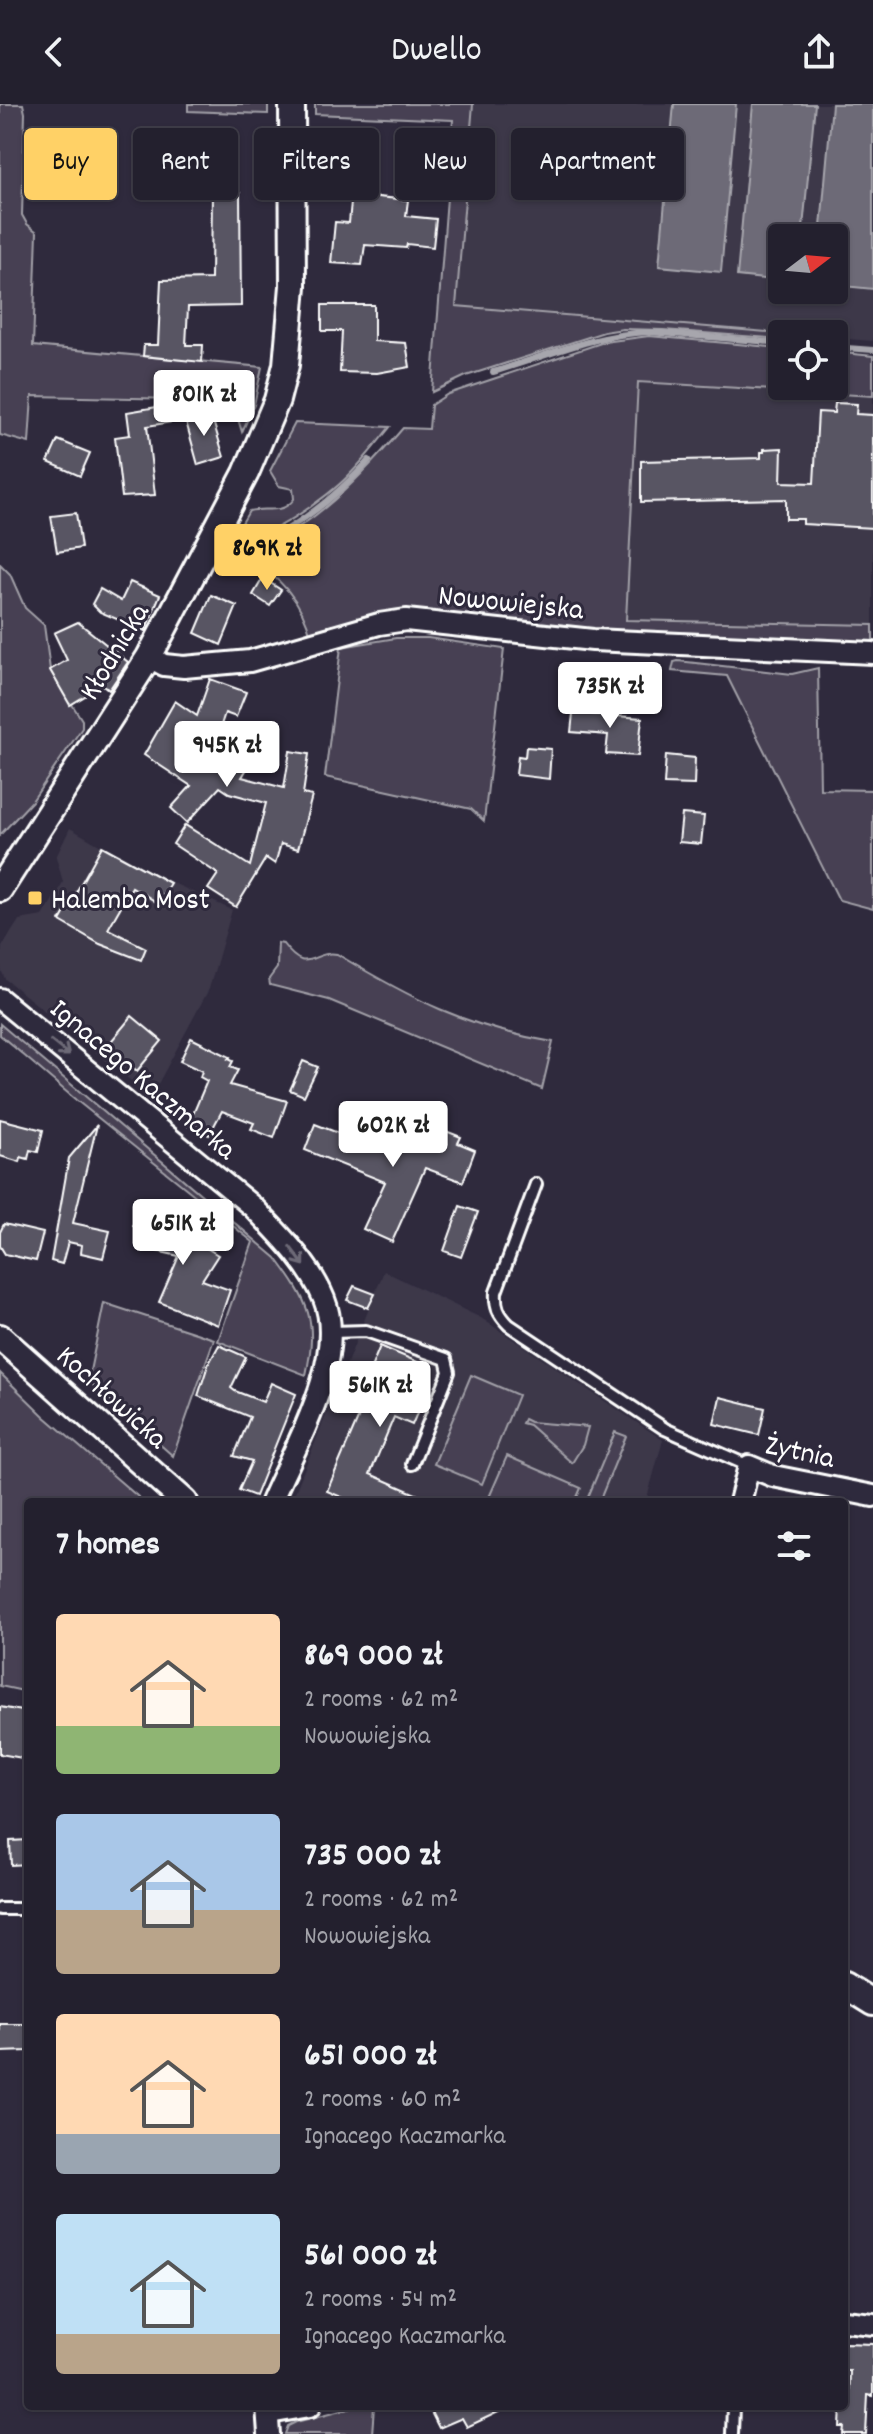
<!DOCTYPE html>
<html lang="en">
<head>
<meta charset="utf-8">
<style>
  body { margin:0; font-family:Dekko,sans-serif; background:#2f2d3a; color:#f1f3f6; height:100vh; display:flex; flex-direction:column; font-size:30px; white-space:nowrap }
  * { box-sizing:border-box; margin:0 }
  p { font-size:26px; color:#a3a3aa }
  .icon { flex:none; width:44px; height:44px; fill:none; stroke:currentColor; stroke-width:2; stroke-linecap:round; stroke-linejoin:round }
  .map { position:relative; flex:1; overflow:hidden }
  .drawer { position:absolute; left:24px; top:1394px; width:824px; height:912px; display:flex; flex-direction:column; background:#23202e; border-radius:8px; box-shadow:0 2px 6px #0004,0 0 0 2px #403e4a }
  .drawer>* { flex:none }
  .hud { position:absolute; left:24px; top:24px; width:826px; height:72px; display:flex; gap:16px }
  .needle { width:52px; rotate:74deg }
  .tools { position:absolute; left:768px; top:120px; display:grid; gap:16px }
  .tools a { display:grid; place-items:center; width:80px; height:80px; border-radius:8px; background:#23202e; box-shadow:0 2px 6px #0004,0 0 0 2px #403e4a; font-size:40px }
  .price { position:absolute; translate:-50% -68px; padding:0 18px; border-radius:8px; background:#fff; color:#222; font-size:26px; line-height:52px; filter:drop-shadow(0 2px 4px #0008) }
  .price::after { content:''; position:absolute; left:50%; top:48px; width:24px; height:18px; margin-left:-12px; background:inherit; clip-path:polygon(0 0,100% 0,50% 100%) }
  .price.on { background:#ffd166; color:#111 }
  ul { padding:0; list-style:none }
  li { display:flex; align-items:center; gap:24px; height:200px; padding:0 32px }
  li span { display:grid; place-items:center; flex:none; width:224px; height:160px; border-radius:8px; color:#555 }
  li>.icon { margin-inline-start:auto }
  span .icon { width:96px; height:96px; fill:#fffc; stroke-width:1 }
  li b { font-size:34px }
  h2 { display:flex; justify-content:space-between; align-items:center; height:96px; padding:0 32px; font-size:34px }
  .chip { padding:0 28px; border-radius:8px; background:#23202e; box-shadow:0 2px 6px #0004,0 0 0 2px #403e4a; font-size:28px; line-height:72px }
  .chip.on { background:#ffd166; color:#111 }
  header { display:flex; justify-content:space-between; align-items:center; height:104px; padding:0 32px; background:#23202e; font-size:36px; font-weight:600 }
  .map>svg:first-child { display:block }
</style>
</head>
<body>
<header><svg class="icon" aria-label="back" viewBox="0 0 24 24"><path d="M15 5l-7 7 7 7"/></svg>Dwello<svg class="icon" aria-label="share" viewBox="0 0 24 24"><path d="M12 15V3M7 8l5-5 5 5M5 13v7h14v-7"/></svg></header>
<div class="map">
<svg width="873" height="2330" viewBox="0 0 873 2330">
  <rect width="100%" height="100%" fill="#2f2a3d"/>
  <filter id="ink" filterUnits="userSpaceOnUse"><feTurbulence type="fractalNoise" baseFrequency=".0125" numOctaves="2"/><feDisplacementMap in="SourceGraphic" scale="16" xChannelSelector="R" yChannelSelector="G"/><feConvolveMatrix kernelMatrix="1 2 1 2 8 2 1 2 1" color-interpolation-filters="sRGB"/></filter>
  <g filter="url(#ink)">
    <g fill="#3c3749" fill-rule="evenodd">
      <path d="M473 0H873V237L834 234V230H792L456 202ZM782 134H834V186H782Z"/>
      <path d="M637 278 873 292V521L626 517Z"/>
      <path d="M70 724 134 761 232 806 209 885 151 993 5 875 1 866 2 843 19 816 43 812 63 778 56 753Z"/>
      <path d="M384 1167 481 1214 663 1336 646 1398H291Z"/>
    </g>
    <g fill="#464152" stroke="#a2a0a8" stroke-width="2">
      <path d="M0 0H23L25 9 22 111 27 120 37 128 33 242 262 263 254 301 242 328 232 296 32 292 29 339 0 331Z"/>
      <path d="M188 0H268V10L188 7Z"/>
      <path d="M315 0H473L456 202 792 230H782V235L663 226 623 225 604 228 466 272 432 288 453 16 315 10Z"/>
      <path d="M649 232 782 244V282H834V248L873 252V292L638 278 626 516 873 521V538L664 532 429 513 311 533C301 490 268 462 229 445 290 453 367 366 403 324L429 325 431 301 448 290 604 238Z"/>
      <path d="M295 319 390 323C377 339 364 356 349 371 328 393 263 441 232 436L249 407C267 402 281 412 294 395L293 385 279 382 270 367Z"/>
      <path d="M0 460 10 470 25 504 44 521 50 566 82 616V624L32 697 0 731Z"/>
      <path d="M396 534H428L504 545 484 717 471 705 325 673 341 543Z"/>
      <path d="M678 557 792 570 818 564 820 685 873 686V805L839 796 727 572 672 567 674 558Z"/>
      <path d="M278 839 283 840C308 873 311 846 337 850 410 894 467 924 553 938L542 985 329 896 270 881 269 875 277 864Z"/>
      <path d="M0 920 276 1154C309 1198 318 1216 306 1271L218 1237 253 1138 76 996 0 931Z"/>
      <path d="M104 1199 214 1235 173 1352 88 1277Z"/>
      <path d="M0 1269 44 1312 144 1398H28V1588L0 1582Z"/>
      <path d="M471 1271 518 1291 482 1380 434 1360Z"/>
      <path d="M524 1315 530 1318 588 1323 583 1341 572 1359 529 1321 522 1319Z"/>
      <path d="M615 1328 626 1332 599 1398H586Z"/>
      <path d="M507 1352 581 1384 575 1398H487Z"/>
      <path d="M357 2302H374L372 2330H285L288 2322 296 2318Z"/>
    </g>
    <g fill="#6d6a77" stroke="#a7a6ad" stroke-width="2">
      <path d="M674 0H736L721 168 659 162Z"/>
      <path d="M753 0H815L802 134H782V177L737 172Z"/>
      <path d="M832 0H873V185L834 181V134H820Z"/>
    </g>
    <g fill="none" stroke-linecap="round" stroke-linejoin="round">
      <g stroke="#a7a6ad" stroke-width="6">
        <path d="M834 243 873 246"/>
        <path d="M493 268C544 253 595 230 649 228L782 239"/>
        <path d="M230 441C271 450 344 386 369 356"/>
      </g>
    </g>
    <g fill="#595564" stroke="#fff" stroke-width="2">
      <path d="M354 67 370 68 368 92 408 96 406 112 436 115 433 143 407 140 406 144 365 141 362 161 331 159 335 118 349 119Z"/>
      <path d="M212 88H240L241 202 188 203 186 241H203L202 258 143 252 144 241H158L161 176 211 175Z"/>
      <path d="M322 201H374V237L406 239 410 263 377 269 340 268 342 227H322Z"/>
      <path d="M835 299 857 300 856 310 873 311V424L803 420V415H786V395L641 398V357L761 354V348H764V345L782 344 781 378 814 379 818 308 834 309Z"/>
      <path d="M169 301 172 318 147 322 155 391 122 393 115 333 130 331 127 308Z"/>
      <path d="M210 307 224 353 198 361 185 314Z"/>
      <path d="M58 336 90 349 80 372 48 358Z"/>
      <path d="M76 409 81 444 57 448 51 412Z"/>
      <path d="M263 474 281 486 270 502 253 491Z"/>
      <path d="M130 478 160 491 145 527 100 508 92 500 100 485 121 497Z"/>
      <path d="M211 491 237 502 221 541 195 529Z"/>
      <path d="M78 518 128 558 109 586 103 581 70 601 50 566 67 556 54 529Z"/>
      <path d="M210 575 246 588 236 613 225 609 214 642 248 663 242 673 284 684 290 647 309 650 303 690 312 692 298 745 281 740 275 760 266 754 236 803 208 785 218 770 173 740 185 721 250 762 266 699 229 689 220 683 187 719 171 704 191 682 144 651 175 597 197 612Z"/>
      <path d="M574 600 592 602 591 610 642 614 638 652 606 650 608 631 571 628Z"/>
      <path d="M526 643 551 645 549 675 516 671 518 652 525 653Z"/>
      <path d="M666 651 695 654 694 681 664 680Z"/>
      <path d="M682 710 704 712 701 740 679 738Z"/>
      <path d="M102 742 170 779 158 799 132 783 108 825 146 844 141 856 100 840 60 817Z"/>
      <path d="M132 912 162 937 137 967 107 942Z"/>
      <path d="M191 934 230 953 228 955 233 957 230 963 238 966 230 981 287 997 274 1034 251 1025 254 1019 222 1007 209 1031 188 1022 207 977 200 973 202 967 180 957Z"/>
      <path d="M303 957 318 963 304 992 290 986Z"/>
      <path d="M0 1015 43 1026 38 1048 30 1046 28 1055 21 1053 20 1058 0 1052Z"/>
      <path d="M315 1020 371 1042 374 1033 397 1042 401 1031 434 1045 441 1025 461 1033 458 1039 475 1046 463 1078 425 1064 392 1138 363 1125 385 1078 305 1046Z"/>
      <path d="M97 1021 73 1119 110 1127 103 1154 81 1149 82 1141 68 1138 62 1160 51 1157 69 1054Z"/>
      <path d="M154 1100 173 1105 169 1121 218 1151 202 1176 230 1186 218 1221 159 1198 179 1152 138 1143 143 1124 133 1122 137 1107 152 1110Z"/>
      <path d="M460 1102 478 1108 461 1153 444 1147Z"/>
      <path d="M4 1120 43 1129 36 1157 5 1150 0 1142V1128Z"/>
      <path d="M354 1182 375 1190 368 1204 347 1196Z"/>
      <path d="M219 1241 246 1253 231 1284 235 1287 263 1298 271 1279 296 1290 255 1392 239 1386 252 1357 234 1352 250 1313 198 1292 208 1261Z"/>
      <path d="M380 1242 427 1262 420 1280 428 1283 412 1321 394 1313 370 1370 434 1398H353L327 1387 371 1284 364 1281Z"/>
      <path d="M720 1293 765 1304 759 1331 714 1320Z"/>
      <path d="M0 1603 28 1608V1655L0 1650Z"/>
      <path d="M28 1736V1760L11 1761 10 1737Z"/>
      <path d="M0 1920H28V1947L0 1948Z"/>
      <path d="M844 2239 873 2240V2292L868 2291 866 2330H843L844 2323H840L841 2302H849L850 2267H844Z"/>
      <path d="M428 2302H511L467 2323 462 2314 439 2324Z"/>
    </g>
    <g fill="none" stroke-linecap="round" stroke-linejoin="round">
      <g stroke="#fff" stroke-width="16">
        <g id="service">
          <path d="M536 1080 496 1188C495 1202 498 1210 509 1221L665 1325 749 1362"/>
          <path d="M332 1228 366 1227 446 1255 449 1268 412 1360"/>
          <path d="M0 1805H28"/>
          <path d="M732 2330 733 2302"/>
        </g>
      </g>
      <g stroke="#fff" stroke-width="26">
        <g id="minor">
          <path d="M149 553 164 561 184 563 250 557 379 520 406 516 593 536 873 549"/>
          <path d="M0 895 253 1103C279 1130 310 1160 324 1195 348 1254 294 1344 271 1398"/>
          <path d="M740 1398 749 1362 773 1372 873 1392"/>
          <path d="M844 2217 873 2220"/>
          <path d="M267 2302 269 2330"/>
          <path d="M269 2309 310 2302"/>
        </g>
      </g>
      <g stroke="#fff" stroke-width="30">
        <g id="tertiary">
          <path d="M0 785 149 553 246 369 277 296 286 261 293 182 292 0"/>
          <path d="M0 1233 185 1398"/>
          <path d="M844 1881 873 1899"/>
        </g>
      </g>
      <use href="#service" stroke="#2f2a3d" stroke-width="10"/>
      <use href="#minor" stroke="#2f2a3d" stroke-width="20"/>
      <use href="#tertiary" stroke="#2f2a3d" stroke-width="24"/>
    </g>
    <defs><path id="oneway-shaft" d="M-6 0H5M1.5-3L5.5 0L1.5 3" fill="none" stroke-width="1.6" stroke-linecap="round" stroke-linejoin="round" transform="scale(2)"/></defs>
    <g stroke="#6d6a77">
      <use href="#oneway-shaft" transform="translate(60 944) rotate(39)"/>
      <use href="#oneway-shaft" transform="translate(297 1152) rotate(53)"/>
    </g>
  </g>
  <rect fill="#ffd166" stroke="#2f2a3d" stroke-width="3" x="27" y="786" width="16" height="16" rx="4"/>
  <g text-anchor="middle" stroke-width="6" stroke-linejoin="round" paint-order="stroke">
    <g font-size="30" fill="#fff" stroke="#2f2a3d">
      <text transform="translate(511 497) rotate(6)" y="10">Nowowiejska</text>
      <text transform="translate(113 547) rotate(-59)" y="10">Kłodnicka</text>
      <text transform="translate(144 974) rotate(40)" y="10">Ignacego Kaczmarka</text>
      <text transform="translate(113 1292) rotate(42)" y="10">Kochłowicka</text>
      <text transform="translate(800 1346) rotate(12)" y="10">Żytnia</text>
    </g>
    <g font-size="30" fill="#fff" stroke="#2f2a3d" text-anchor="start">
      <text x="51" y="804">Halemba Most</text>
    </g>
  </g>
</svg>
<div class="tools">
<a><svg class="needle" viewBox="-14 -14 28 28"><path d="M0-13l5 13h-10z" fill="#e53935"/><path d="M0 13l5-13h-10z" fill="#a3a3aa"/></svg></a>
<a><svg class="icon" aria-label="locate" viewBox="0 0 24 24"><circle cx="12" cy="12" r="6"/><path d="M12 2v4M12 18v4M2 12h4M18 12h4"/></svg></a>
</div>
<b class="price" style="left:204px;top:334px">801K zł</b>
<b class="price on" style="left:267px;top:488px">869K zł</b>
<b class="price" style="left:610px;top:626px">735K zł</b>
<b class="price" style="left:227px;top:685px">945K zł</b>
<b class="price" style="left:393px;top:1065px">602K zł</b>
<b class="price" style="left:183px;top:1163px">651K zł</b>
<b class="price" style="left:380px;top:1325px">561K zł</b>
<div class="hud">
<a class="chip on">Buy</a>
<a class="chip">Rent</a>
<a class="chip">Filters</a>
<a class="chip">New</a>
<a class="chip">Apartment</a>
</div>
<section class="drawer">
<h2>7 homes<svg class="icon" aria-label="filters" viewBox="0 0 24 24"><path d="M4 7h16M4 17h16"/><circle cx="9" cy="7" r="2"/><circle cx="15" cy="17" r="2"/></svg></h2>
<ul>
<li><span style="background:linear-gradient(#ffd9b3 70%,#8fb573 0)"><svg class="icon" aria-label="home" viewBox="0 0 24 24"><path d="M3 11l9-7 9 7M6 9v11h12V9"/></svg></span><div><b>869 000 zł</b><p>2 rooms · 62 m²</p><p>Nowowiejska</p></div></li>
<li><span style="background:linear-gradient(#a9c7e8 60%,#b9a48a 0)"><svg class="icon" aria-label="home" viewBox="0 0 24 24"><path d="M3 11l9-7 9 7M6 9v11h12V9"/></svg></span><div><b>735 000 zł</b><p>2 rooms · 62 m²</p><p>Nowowiejska</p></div></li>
<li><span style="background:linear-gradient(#ffd9b3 75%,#9aa5b1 0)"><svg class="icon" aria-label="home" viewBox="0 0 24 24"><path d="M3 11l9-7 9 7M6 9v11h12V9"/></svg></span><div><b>651 000 zł</b><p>2 rooms · 60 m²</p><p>Ignacego Kaczmarka</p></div></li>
<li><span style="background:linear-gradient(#bfe0f5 75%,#b9a48a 0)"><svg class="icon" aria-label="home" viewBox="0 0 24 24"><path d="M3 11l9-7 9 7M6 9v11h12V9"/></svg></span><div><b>561 000 zł</b><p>2 rooms · 54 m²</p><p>Ignacego Kaczmarka</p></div></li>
</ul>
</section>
</div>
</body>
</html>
